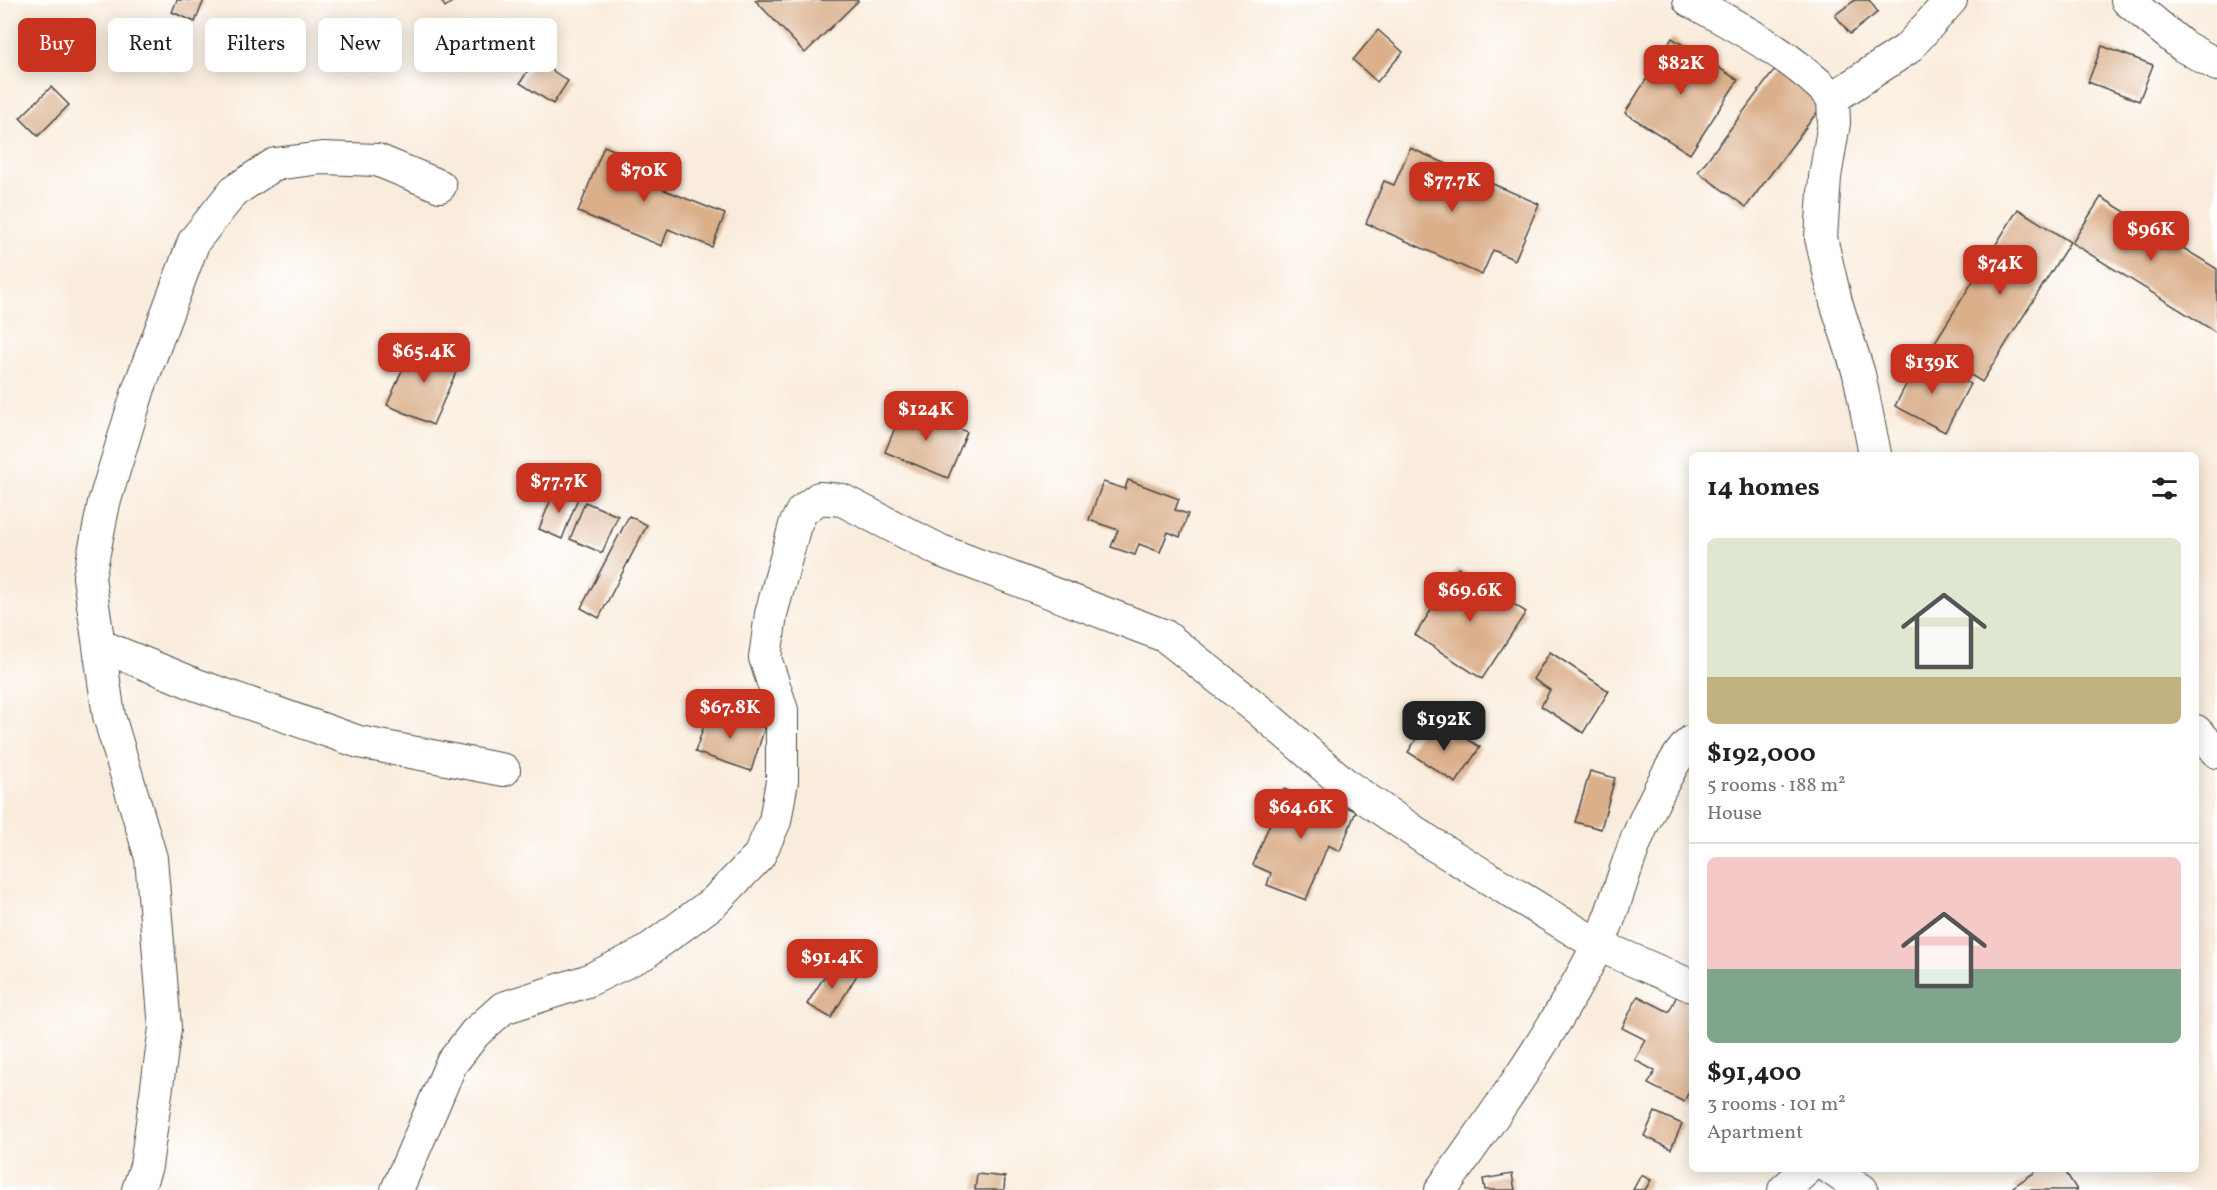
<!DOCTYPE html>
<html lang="en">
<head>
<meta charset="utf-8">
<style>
  body { margin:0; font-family:Vollkorn,serif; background:#f6f6f6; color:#202124; height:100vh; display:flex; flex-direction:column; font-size:22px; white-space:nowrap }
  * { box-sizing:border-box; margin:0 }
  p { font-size:20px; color:#757577 }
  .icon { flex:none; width:33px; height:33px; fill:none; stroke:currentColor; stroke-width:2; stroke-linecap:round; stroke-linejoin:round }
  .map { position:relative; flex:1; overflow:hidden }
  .panel { position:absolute; left:1689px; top:452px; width:510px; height:720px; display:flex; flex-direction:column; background:#fff; border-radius:9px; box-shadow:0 3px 15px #0003 }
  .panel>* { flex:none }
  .banner { position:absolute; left:18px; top:18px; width:570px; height:54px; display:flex; gap:12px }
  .price { position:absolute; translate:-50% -51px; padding:0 14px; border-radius:12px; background:#c8321e; color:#fff; font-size:20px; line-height:39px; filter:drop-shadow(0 2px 3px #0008) }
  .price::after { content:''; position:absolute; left:50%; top:36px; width:18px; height:14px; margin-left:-9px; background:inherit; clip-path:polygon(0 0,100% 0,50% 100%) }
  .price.selected { background:#222; color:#fff }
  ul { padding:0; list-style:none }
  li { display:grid; align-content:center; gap:12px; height:318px; padding:0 18px }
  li+li { border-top:2px solid #e0e0e0 }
  li span { display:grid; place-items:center; height:186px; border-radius:9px; color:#555 }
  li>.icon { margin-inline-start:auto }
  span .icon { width:108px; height:108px; fill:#fffc; stroke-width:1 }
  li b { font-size:26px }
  h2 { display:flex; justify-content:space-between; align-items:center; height:72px; padding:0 18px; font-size:26px }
  .tag { padding:0 21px; border-radius:9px; background:#fff; box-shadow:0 3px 15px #0003; font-size:21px; line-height:54px }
  .tag.selected { background:#c8321e; color:#fff }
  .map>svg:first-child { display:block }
</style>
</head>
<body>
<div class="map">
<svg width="2217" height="1190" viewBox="0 0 2217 1190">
  <rect width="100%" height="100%" fill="#fff"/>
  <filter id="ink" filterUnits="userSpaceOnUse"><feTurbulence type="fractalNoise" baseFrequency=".0167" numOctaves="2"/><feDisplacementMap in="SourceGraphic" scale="12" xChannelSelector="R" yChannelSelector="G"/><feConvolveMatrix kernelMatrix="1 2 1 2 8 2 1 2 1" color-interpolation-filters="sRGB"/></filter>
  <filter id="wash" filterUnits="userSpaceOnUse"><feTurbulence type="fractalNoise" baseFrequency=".008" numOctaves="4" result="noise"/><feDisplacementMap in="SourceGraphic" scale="24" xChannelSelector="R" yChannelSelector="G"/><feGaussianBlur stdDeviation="1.35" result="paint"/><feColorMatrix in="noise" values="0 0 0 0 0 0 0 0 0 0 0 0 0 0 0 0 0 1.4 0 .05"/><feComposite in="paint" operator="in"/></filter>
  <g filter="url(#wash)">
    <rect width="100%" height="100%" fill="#f9ecdc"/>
    <g id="blocks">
      <g fill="#daaf8a">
        <path d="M177 0H204L195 22 172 12Z"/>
        <path d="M441 0H455L445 7Z"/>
        <path d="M755 0H857L858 1 805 53Z"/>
        <path d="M1855 0H1869L1878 12 1850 34 1835 15Z"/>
        <path d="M1378 30 1403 52 1377 82 1353 60Z"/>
        <path d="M1672 38 1738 80 1690 154 1625 113Z"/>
        <path d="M2102 46 2153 65 2139 101 2088 82Z"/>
        <path d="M535 59 568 81 553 104 520 83Z"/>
        <path d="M1776 68 1824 103 1746 207 1698 172Z"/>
        <path d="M51 87 69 105 38 136 20 118Z"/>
        <path d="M604 146 649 164 642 181 725 214 712 247 668 229 662 246 578 212Z"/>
        <path d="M1410 148 1539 204 1515 260 1493 250 1482 275 1366 223 1384 181 1394 185Z"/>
        <path d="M2101 197 2217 269V333L2072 243Z"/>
        <path d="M2018 209 2070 242 1982 382 1930 350Z"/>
        <path d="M414 343 460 363 433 425 387 405Z"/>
        <path d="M1920 358 1970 384 1945 432 1895 406Z"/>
        <path d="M904 406 967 432 948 478 885 452Z"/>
        <path d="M1128 480 1179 499 1175 510 1188 514 1180 537 1168 532 1160 552 1139 544 1135 555 1111 547 1118 530 1089 520 1103 482 1125 489Z"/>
        <path d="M555 489 578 498 562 539 539 529Z"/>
        <path d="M585 502 618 516 602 553 570 539Z"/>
        <path d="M629 516 647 525 599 618 581 608Z"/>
        <path d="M1458 568 1526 612 1482 679 1415 635Z"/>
        <path d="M1550 652 1609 691 1583 733 1541 706 1550 690 1533 679Z"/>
        <path d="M710 708 765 727 751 771 695 752Z"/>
        <path d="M1425 725 1447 739 1453 730 1480 747 1456 783 1408 752Z"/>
        <path d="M1590 771 1615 778 1601 829 1575 822Z"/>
        <path d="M1284 789 1306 798 1308 791 1356 811 1340 851 1328 845 1306 900 1267 885 1271 873 1253 865Z"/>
        <path d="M834 961 857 975 831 1018 807 1004Z"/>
        <path d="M1678 993 1692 1000V1085L1684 1102 1648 1084 1655 1071 1635 1060 1646 1040 1622 1028 1638 996 1669 1012Z"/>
        <path d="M1655 1112 1682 1124 1671 1149 1644 1136Z"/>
        <path d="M2041 1168H2063L2077 1190H2015L2013 1187Z"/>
        <path d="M977 1174 1005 1177 1004 1190H975Z"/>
        <path d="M1512 1174 1515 1190H1485L1483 1179Z"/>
        <path d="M1641 1175 1651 1180 1645 1190H1633Z"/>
      </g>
    </g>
  </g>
  <g filter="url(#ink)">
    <use href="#blocks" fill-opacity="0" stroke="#4a4846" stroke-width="1.5"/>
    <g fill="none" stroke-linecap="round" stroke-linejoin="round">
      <g stroke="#4a4846" stroke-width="34">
        <g id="minor">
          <path d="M1689 0C1740 28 1793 56 1833 98L1834 123 1825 177 1821 238 1836 302 1859 374 1875 454"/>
          <path d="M2127 0 2183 46 2217 65"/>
          <path d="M1833 98 1907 49 1951 0"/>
          <path d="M99 645 197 685 359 742 504 770"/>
          <path d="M2196 731 2217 752"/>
          <path d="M1830 1168 1862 1190"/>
          <path d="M138 1190 146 1166 165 1028 151 858 109 716 89 577 104 503 139 388 194 241 234 191 275 164 322 158 377 160 440 186"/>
          <path d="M397 1190 451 1064 475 1033 503 1008 587 981 643 954 714 902 759 856 775 821 782 781V710L765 658 771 614 795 525 802 511 819 498 842 500 941 551 1165 636 1260 711 1346 785 1431 843 1598 945 1692 986"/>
          <path d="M1441 1190C1497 1112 1554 1032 1598 945 1617 906 1625 862 1644 822 1653 803 1675 753 1692 741"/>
          <path d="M1784 1190 1808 1168"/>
        </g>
      </g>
      <use href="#minor" stroke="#fff" stroke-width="32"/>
    </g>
  </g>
</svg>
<b class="price" style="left:1681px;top:96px">$82K</b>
<b class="price" style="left:644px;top:203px">$70K</b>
<b class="price" style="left:1452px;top:213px">$77.7K</b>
<b class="price" style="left:2151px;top:262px">$96K</b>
<b class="price" style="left:2000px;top:296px">$74K</b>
<b class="price" style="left:424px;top:384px">$65.4K</b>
<b class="price" style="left:1932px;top:395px">$139K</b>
<b class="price" style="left:926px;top:442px">$124K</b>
<b class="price" style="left:559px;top:514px">$77.7K</b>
<b class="price" style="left:1470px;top:623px">$69.6K</b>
<b class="price" style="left:730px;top:740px">$67.8K</b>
<b class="price selected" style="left:1444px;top:752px">$192K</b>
<b class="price" style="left:1301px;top:840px">$64.6K</b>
<b class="price" style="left:832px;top:990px">$91.4K</b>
<div class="banner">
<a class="tag selected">Buy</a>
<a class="tag">Rent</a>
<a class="tag">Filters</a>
<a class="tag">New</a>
<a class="tag">Apartment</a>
</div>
<section class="panel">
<h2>14 homes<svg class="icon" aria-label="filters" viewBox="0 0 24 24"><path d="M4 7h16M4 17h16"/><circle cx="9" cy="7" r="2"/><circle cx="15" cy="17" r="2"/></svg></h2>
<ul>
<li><span style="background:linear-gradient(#dfe7d0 75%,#c2b280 0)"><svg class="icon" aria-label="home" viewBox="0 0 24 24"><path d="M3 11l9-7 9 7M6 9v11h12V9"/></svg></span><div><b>$192,000</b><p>5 rooms · 188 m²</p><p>House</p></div></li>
<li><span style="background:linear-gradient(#f6c9c9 60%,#7fa58c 0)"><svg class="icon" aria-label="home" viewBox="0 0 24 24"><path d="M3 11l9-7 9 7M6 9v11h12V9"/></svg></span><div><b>$91,400</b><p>3 rooms · 101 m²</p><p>Apartment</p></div></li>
</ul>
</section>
</div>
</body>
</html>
